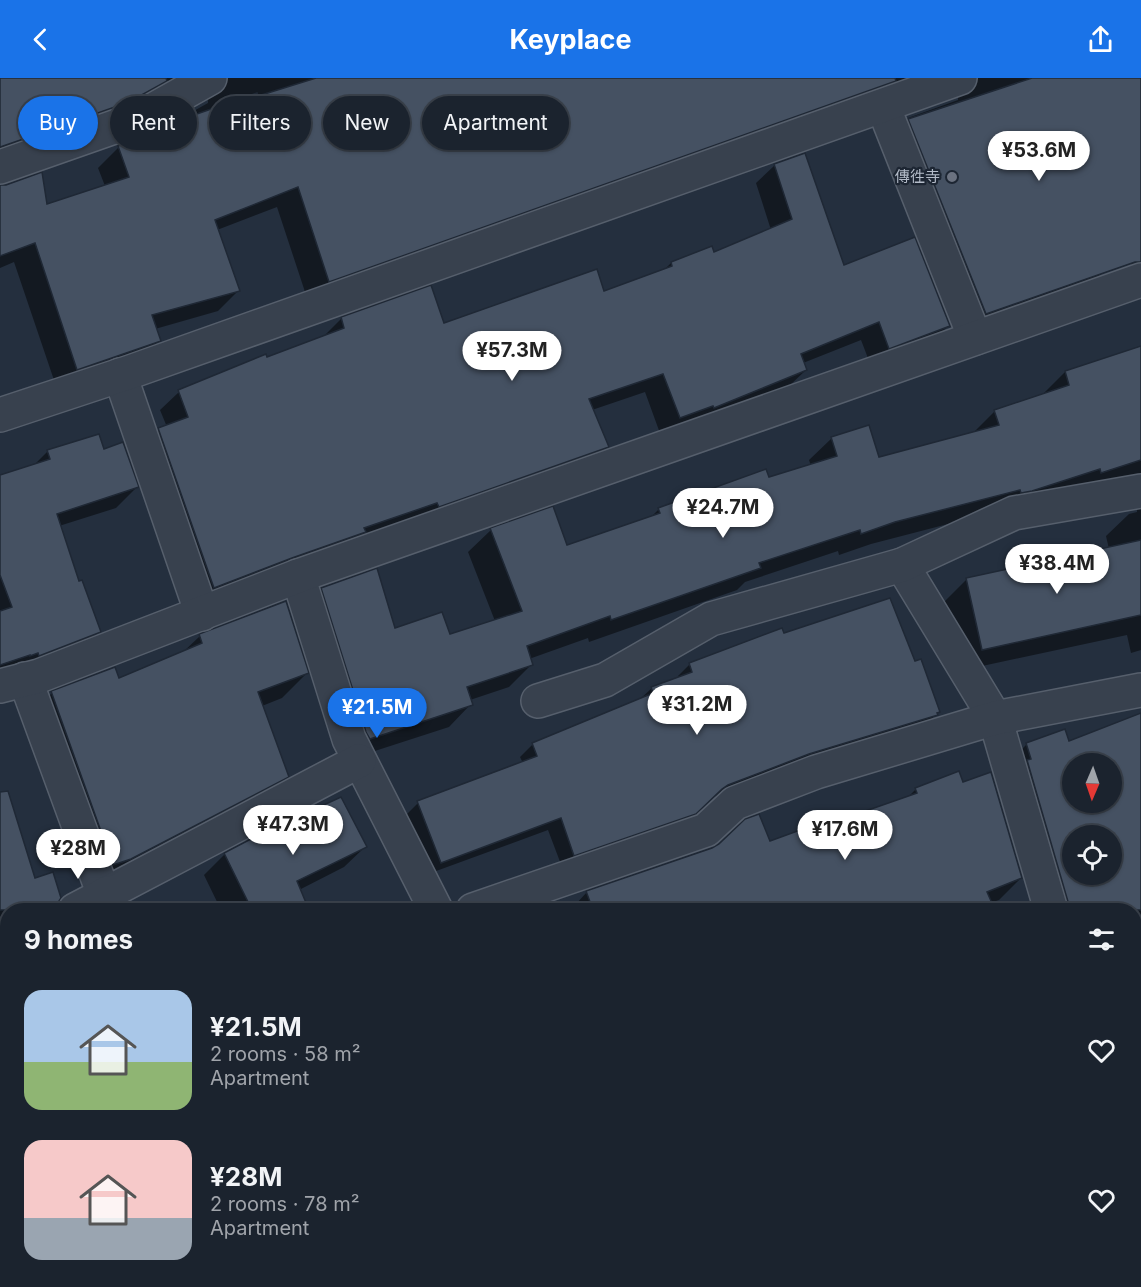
<!DOCTYPE html>
<html lang="en">
<head>
<meta charset="utf-8">
<style>
  body { margin:0; font-family:Inter,"Noto Sans JP",sans-serif; background:#242b36; color:#f1f3f6; height:100vh; display:flex; flex-direction:column; font-size:22px; white-space:nowrap }
  * { box-sizing:border-box; margin:0 }
  p { font-size:20px; color:#a0a4aa }
  .icon { flex:none; width:33px; height:33px; fill:none; stroke:currentColor; stroke-width:2; stroke-linecap:round; stroke-linejoin:round }
  .map { position:relative; flex:1; overflow:hidden }
  .sheet { position:absolute; left:0px; top:825px; width:1142px; height:384px; display:flex; flex-direction:column; background:#1b232e; border-radius:24px 24px 0 0; box-shadow:0 2px 4px #0004,0 0 0 2px #39404a }
  .sheet>* { flex:none }
  .top-card { position:absolute; left:18px; top:18px; width:600px; height:54px; display:flex; gap:12px }
  .needle { width:39px; rotate:182deg }
  .controls { position:absolute; left:1062px; top:675px; display:grid; gap:12px }
  .controls a { display:grid; place-items:center; width:60px; height:60px; border-radius:50%; background:#1b232e; box-shadow:0 2px 4px #0004,0 0 0 2px #39404a; font-size:30px }
  .price { position:absolute; translate:-50% -51px; padding:0 14px; border-radius:21px; background:#fff; color:#222; font-size:20px; line-height:39px; filter:drop-shadow(0 2px 3px #0008) }
  .price::after { content:''; position:absolute; left:50%; top:36px; width:18px; height:14px; margin-left:-9px; background:inherit; clip-path:polygon(0 0,100% 0,50% 100%) }
  .price.selected { background:#1a73e8; color:#fff }
  ul { padding:0; list-style:none }
  li { display:flex; align-items:center; gap:18px; height:150px; padding:0 24px }
  li span { display:grid; place-items:center; flex:none; width:168px; height:120px; border-radius:18px; color:#555 }
  li>.icon { margin-inline-start:auto }
  span .icon { width:72px; height:72px; fill:#fffc; stroke-width:1 }
  li b { font-size:26px }
  h2 { display:flex; justify-content:space-between; align-items:center; height:72px; padding:0 24px; font-size:26px }
  .pill { padding:0 21px; border-radius:27px; background:#1b232e; box-shadow:0 2px 4px #0004,0 0 0 2px #39404a; font-size:21px; line-height:54px }
  .pill.selected { background:#1a73e8; color:#fff }
  header { display:flex; justify-content:space-between; align-items:center; height:78px; padding:0 24px; background:#1a73e8; color:#fff; font-size:27px; font-weight:700 }
  .map>svg:first-child { display:block }
</style>
</head>
<body>
<header><svg class="icon" aria-label="back" viewBox="0 0 24 24"><path d="M15 5l-7 7 7 7"/></svg>Keyplace<svg class="icon" aria-label="share" viewBox="0 0 24 24"><path d="M12 15V3M7 8l5-5 5 5M5 13v7h14v-7"/></svg></header>
<div class="map">
<svg width="1141" height="1209" viewBox="0 0 1141 1209">
  <rect width="100%" height="100%" fill="#242f3e"/>
  <g fill="#0007" fill-rule="evenodd">
    <path d="M0 0H1141V200L1137 201 1127 176 1103 194 1082 215 965 256 887 61 908 40 958 22V16L308 223 277 129 217 152 239 212 218 233 155 251 159 263 138 284 57 311 14 184 0 190V109L46 128 105 108 98 90 119 69 147 59 208 25V21L206 12 107 44 0 82Z"/>
    <path d="M775 87 843 189 948 248 930 266 871 288 861 262 803 285 806 292 787 310 661 358 645 314 592 332 608 368 589 387 195 528 141 370 159 351 167 349 160 332 179 314 265 278 266 281 323 259 342 240 443 247 604 215 663 193 671 185 713 176 771 152 756 105Z"/>
    <path d="M1065 294 1141 312V572L1131 575 1127 557 959 593 944 524 967 501 1109 471 1106 458 1129 436 1137 434V432L1134 424 998 433 871 466 839 477 838 473 745 504 737 512 589 564 588 560 529 581 531 587 509 609 470 622 471 626 449 649 347 682 300 534 322 511 394 552 449 558 495 543 468 474 491 452 566 469 649 441 659 431 768 401 811 388 809 382 832 360 878 381 972 356 995 333 1043 316Z"/>
    <path d="M48 373H103L137 409 116 430 59 448 78 505 100 553 79 574 0 600V398L34 387Z"/>
    <path d="M783 557 936 636 924 649 796 688 714 719 708 723 682 747 562 789 548 752 428 796 406 737 418 725 523 685 520 679 533 666 639 622 652 610 678 600V598L690 586Z"/>
    <path d="M200 558 307 595 282 620 262 628 287 698 261 724 104 806 27 640 52 615 118 602 182 575Z"/>
    <path d="M1141 641V855L1134 862V832H1046L1007 686 1027 666 1068 664ZM1072 686H1112V724H1072ZM1072 758H1112V796H1072Z"/>
    <path d="M962 706 1021 800 999 822 990 825 993 832H564L568 829 575 827 587 814 769 765 833 746 907 720 916 711Z"/>
    <path d="M6 713 34 801 55 831 8 832V873L0 875V715Z"/>
    <path d="M300 737 365 769 344 789 299 812 307 831 305 832H221L204 797 225 776Z"/>
    <path d="M1140 1042H1141V1209H1026L1024 1202H1134V1118H1138L1134 1099V1048Z"/>
    <path d="M0 1073 8 1085V1201L0 1191Z"/>
    <path d="M8 1202H99L91 1209H9Z"/>
    <path d="M105 1202H410L414 1207V1209H118Z"/>
    <path d="M518 1202H891L893 1209H840L821 1205 810 1209H520Z"/>
  </g>
  <g fill="#455162" stroke="#1f2835" stroke-width="1.5" fill-rule="evenodd">
    <path d="M0 0H166L167 3 129 24 61 48 34 52 35 57 0 69Z"/>
    <path d="M316 0H895L896 3 329 204 298 109 215 142 240 213 152 237 161 263 77 292 35 165 0 178V107H6L42 94 47 126 129 99 118 68 146 57 174 42V44L257 15 258 18Z"/>
    <path d="M1032 0H1141V184H1135L986 236 908 41Z"/>
    <path d="M805 75 844 187 915 159 950 248 889 271 879 244 801 276 807 292 714 330 713 328 680 340 663 296 589 321 609 369 439 429 437 425 364 450 366 454 292 480 214 510 158 350 188 339 178 312 266 276 267 279 344 250 341 239 431 207 444 245 597 191 604 213 672 188 671 184 712 168 714 174 792 141 774 86Z"/>
    <path d="M1141 268V382L1101 395 1100 391 1032 413 1021 415 1020 412 895 444 861 456 860 452 759 485 761 490 611 542 610 538 527 568 533 587 467 609 473 627 370 661 366 654 321 510 377 490 395 550 442 534 450 556 522 533 490 450 553 428 567 467 660 435 658 430 766 391 769 399 837 378 831 359 869 347 879 379 999 347 994 332 1069 307 1065 293Z"/>
    <path d="M99 356 104 371 123 364 139 409 57 436 79 503 82 502 101 554 39 578 38 575 30 578V577L0 587V533L12 529 0 497V397L50 381 47 372Z"/>
    <path d="M1141 462V537L982 572 966 500Z"/>
    <path d="M890 520 915 583 921 581 940 634 937 635 938 637 809 676 728 707 722 711 696 736 574 778 561 740 441 785 417 723 537 678 532 665 653 615 651 609 692 594 689 585 782 550 784 555Z"/>
    <path d="M286 523 309 595 258 614 289 699 131 781 113 787 51 613 115 589 119 600 202 565 199 556Z"/>
    <path d="M1141 635V832H1069V827L1027 682 1031 681 1026 665 1065 651 1069 663ZM1072 686H1112V724H1072ZM1072 758H1112V796H1072Z"/>
    <path d="M959 693 963 704 991 694 1022 800 987 814 995 832H593L586 813 712 770 719 766 745 741 759 736 770 763 833 740 834 744 917 715 915 710Z"/>
    <path d="M8 713 35 800 53 794 61 820 59 823 56 832H0V714Z"/>
    <path d="M341 719 367 769 297 803 309 832H252L224 775 301 735 302 737Z"/>
  </g>
  <g fill="none" stroke-linecap="round" stroke-linejoin="round">
    <g stroke="#565f6c" stroke-width="36">
      <g id="minor">
        <path d="M883 28 975 260"/>
        <path d="M0 89 137 41 210 0"/>
        <path d="M120 297 202 536"/>
        <path d="M0 337 130 294 960 0"/>
        <path d="M902 487 995 640 1051 832"/>
        <path d="M298 498 349 661 436 832"/>
        <path d="M25 601 104 817"/>
        <path d="M0 608 39 598 298 498 1141 202"/>
        <path d="M538 623 605 602 711 541 902 487 1014 435 1141 413"/>
        <path d="M75 832 359 683"/>
        <path d="M473 832 706 752 735 725 816 694 995 640 1141 612"/>
        <path d="M0 867 8 864"/>
        <path d="M1134 885 1141 884"/>
        <path d="M0 1007 8 1019"/>
        <path d="M1134 1069 1141 1099"/>
        <path d="M0 1194 8 1189"/>
        <path d="M121 1202 125 1209"/>
        <path d="M511 1202 513 1209"/>
        <path d="M434 1209 443 1202"/>
        <path d="M828 1209 850 1202"/>
      </g>
    </g>
    <use href="#minor" stroke="#38414e" stroke-width="33"/>
  </g>
  <circle fill="#6b7280" stroke="#1d2633" stroke-width="2" cx="952" cy="99" r="6"/>
  <g text-anchor="middle" stroke-width="4.5" stroke-linejoin="round" paint-order="stroke">
    <g font-size="15" fill="#b4bcc9" stroke="#1d2633" text-anchor="end">
      <text x="940" y="104">傳徃寺</text>
    </g>
  </g>
</svg>
<div class="controls">
<a><svg class="needle" viewBox="-14 -14 28 28"><path d="M0-13l5 13h-10z" fill="#e53935"/><path d="M0 13l5-13h-10z" fill="#a0a4aa"/></svg></a>
<a><svg class="icon" aria-label="locate" viewBox="0 0 24 24"><circle cx="12" cy="12" r="6"/><path d="M12 2v4M12 18v4M2 12h4M18 12h4"/></svg></a>
</div>
<b class="price" style="left:1039px;top:104px">¥53.6M</b>
<b class="price" style="left:512px;top:304px">¥57.3M</b>
<b class="price" style="left:723px;top:461px">¥24.7M</b>
<b class="price" style="left:1057px;top:517px">¥38.4M</b>
<b class="price" style="left:697px;top:658px">¥31.2M</b>
<b class="price selected" style="left:377px;top:661px">¥21.5M</b>
<b class="price" style="left:293px;top:778px">¥47.3M</b>
<b class="price" style="left:845px;top:783px">¥17.6M</b>
<b class="price" style="left:78px;top:802px">¥28M</b>
<div class="top-card">
<a class="pill selected">Buy</a>
<a class="pill">Rent</a>
<a class="pill">Filters</a>
<a class="pill">New</a>
<a class="pill">Apartment</a>
</div>
<section class="sheet">
<h2>9 homes<svg class="icon" aria-label="filters" viewBox="0 0 24 24"><path d="M4 7h16M4 17h16"/><circle cx="9" cy="7" r="2"/><circle cx="15" cy="17" r="2"/></svg></h2>
<ul>
<li><span style="background:linear-gradient(#a9c7e8 60%,#8fb573 0)"><svg class="icon" aria-label="home" viewBox="0 0 24 24"><path d="M3 11l9-7 9 7M6 9v11h12V9"/></svg></span><div><b>¥21.5M</b><p>2 rooms · 58 m²</p><p>Apartment</p></div><svg class="icon" aria-label="heart" viewBox="0 0 24 24"><path d="M12 20l-8-8c-3-5 5-10 8-4 3-6 11-1 8 4z"/></svg></li>
<li><span style="background:linear-gradient(#f6c9c9 65%,#9aa5b1 0)"><svg class="icon" aria-label="home" viewBox="0 0 24 24"><path d="M3 11l9-7 9 7M6 9v11h12V9"/></svg></span><div><b>¥28M</b><p>2 rooms · 78 m²</p><p>Apartment</p></div><svg class="icon" aria-label="heart" viewBox="0 0 24 24"><path d="M12 20l-8-8c-3-5 5-10 8-4 3-6 11-1 8 4z"/></svg></li>
</ul>
</section>
</div>
</body>
</html>
